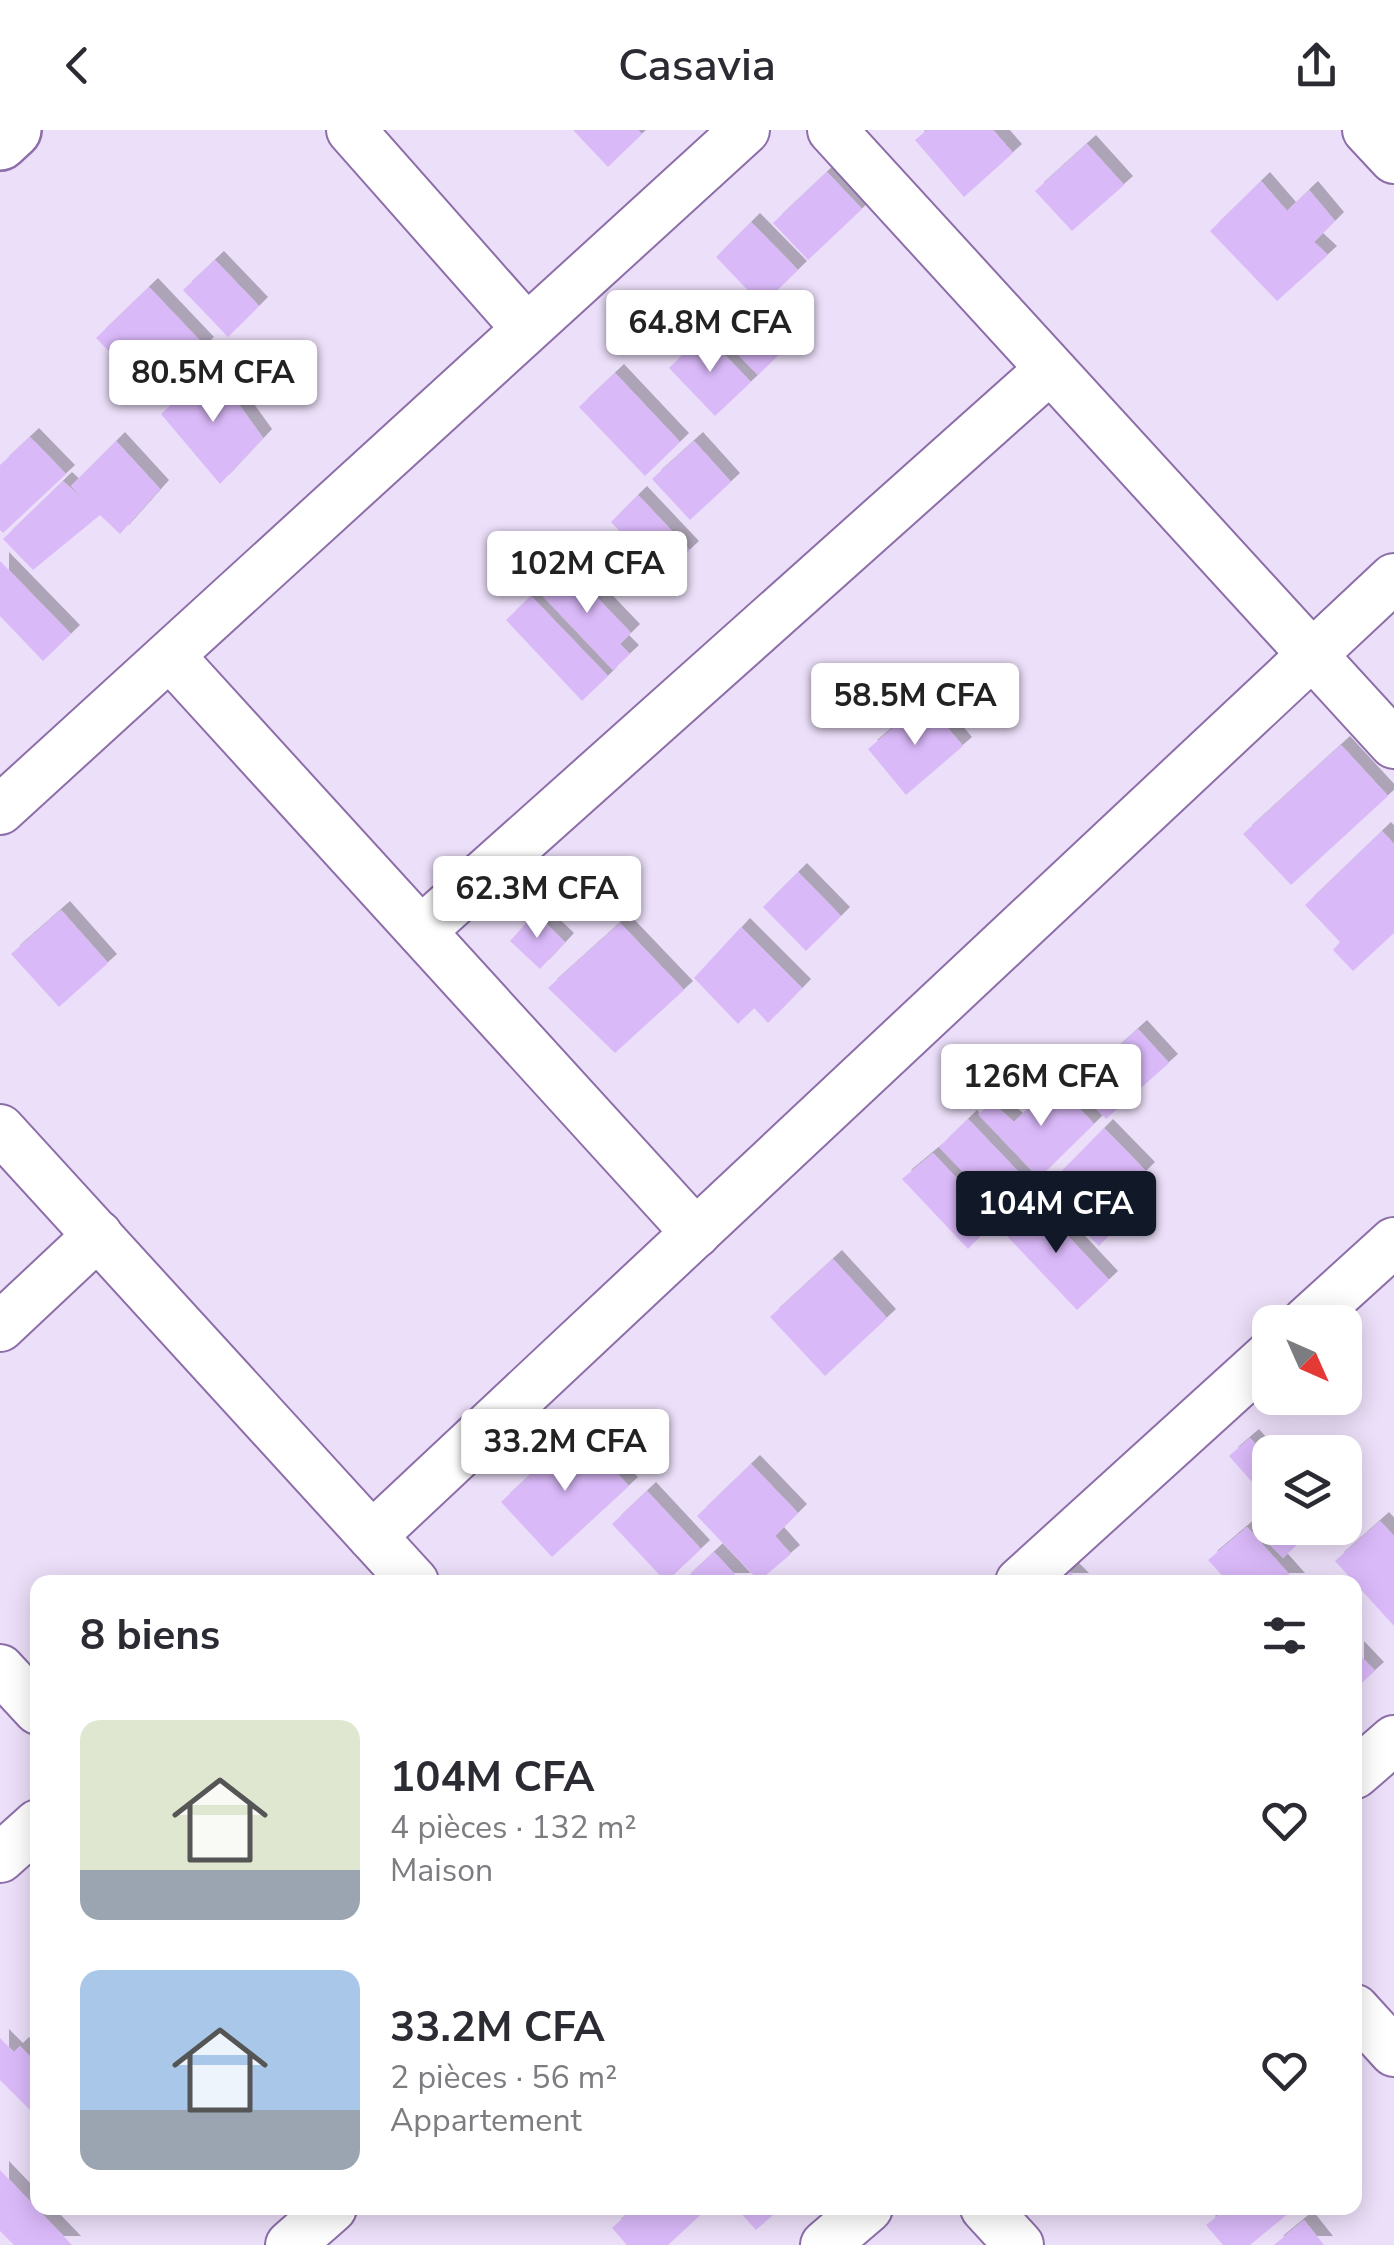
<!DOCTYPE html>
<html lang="fr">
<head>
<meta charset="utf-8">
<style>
  body { margin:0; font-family:"Nunito Sans",sans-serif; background:#f7f7f7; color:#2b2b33; height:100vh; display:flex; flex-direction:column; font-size:38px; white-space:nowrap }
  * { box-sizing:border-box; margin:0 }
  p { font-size:32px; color:#7c7c81 }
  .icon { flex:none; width:55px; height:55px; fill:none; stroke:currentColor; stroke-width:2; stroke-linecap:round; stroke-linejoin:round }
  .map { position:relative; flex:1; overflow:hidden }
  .drawer { position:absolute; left:30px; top:1445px; width:1332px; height:640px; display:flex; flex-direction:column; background:#fff; border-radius:20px; box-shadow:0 5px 25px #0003 }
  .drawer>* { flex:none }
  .needle { width:65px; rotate:135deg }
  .controls { position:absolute; left:1252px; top:1175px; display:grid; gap:20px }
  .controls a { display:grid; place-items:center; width:110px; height:110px; border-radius:20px; background:#fff; box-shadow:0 5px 25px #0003; font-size:50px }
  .price { position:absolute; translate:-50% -85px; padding:0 22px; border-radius:10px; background:#fff; color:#222; font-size:32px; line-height:65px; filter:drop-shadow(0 2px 5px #0008) }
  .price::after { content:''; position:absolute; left:50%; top:60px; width:30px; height:22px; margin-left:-15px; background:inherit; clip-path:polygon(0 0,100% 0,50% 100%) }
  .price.active { background:#111827; color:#fff }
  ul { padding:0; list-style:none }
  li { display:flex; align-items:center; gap:30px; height:250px; padding:0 50px }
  li span { display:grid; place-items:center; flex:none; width:280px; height:200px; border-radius:20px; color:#555 }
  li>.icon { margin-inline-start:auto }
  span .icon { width:120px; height:120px; fill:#fffc; stroke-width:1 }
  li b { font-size:42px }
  h2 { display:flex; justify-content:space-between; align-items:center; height:120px; padding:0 50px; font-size:42px }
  header { display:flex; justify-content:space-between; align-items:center; height:130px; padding:0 50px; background:#fff; font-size:45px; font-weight:600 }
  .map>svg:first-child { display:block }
</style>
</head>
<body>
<header><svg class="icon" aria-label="back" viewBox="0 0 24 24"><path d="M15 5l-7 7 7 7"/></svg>Casavia<svg class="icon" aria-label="share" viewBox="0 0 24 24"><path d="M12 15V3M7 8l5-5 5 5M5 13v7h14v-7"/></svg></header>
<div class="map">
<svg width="1394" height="2115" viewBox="0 0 1394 2115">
  <defs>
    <filter id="shadow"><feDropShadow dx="9" dy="-9" stdDeviation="0" flood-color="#0004"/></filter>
  </defs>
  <rect width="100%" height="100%" fill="#ecdff9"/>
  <g fill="#dab9f9" filter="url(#shadow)">
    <path d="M573 0H638L642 4 608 37Z"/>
    <path d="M927 0H993L1013 23 964 67 915 10Z"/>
    <path d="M1087 14 1124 55 1072 101 1035 61Z"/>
    <path d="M827 42 862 79 808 130 773 93Z"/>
    <path d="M1261 51 1287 81 1309 60 1335 91 1314 112 1328 125 1277 171 1210 101Z"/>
    <path d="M751 92 798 140 762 175 716 127Z"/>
    <path d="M215 130 259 176 228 207 183 160Z"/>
    <path d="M149 157 205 216 153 267 96 208Z"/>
    <path d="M757 185 787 217 758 245 727 213Z"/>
    <path d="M704 204 751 252 715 286 669 238Z"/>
    <path d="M212 237 263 308 220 354 161 284Z"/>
    <path d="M615 243 680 312 645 346 579 277Z"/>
    <path d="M30 307 66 344 3 403 0 400V335Z"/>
    <path d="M116 311 160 359 120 404 100 385 33 440 3 409 63 351 87 373 71 356Z"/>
    <path d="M694 311 731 352 690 390 652 349Z"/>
    <path d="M638 365 690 420 662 446 611 392Z"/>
    <path d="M0 431 71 504 43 531 0 486Z"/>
    <path d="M566 435 631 503 620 514 630 524 613 540 538 461Z"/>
    <path d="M531 466 608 546 582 571 506 490Z"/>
    <path d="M925 571 963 616 906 665 868 619Z"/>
    <path d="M1341 615 1388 666 1291 755 1243 704Z"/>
    <path d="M1382 701 1394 714V803L1353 841 1333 820 1340 812 1305 775Z"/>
    <path d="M798 742 841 786 806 821 763 777Z"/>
    <path d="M61 780 108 833 59 877 11 824Z"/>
    <path d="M535 783 565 812 540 839 510 811Z"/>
    <path d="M620 793 684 860 615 923 548 858Z"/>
    <path d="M741 797 802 858 768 893 754 878 738 894 694 848Z"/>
    <path d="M1138 899 1169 933 1106 989 1075 956Z"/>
    <path d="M1055 952 1094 994 1039 1048 978 984 993 973 1014 992Z"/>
    <path d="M968 989 1032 1056 1004 1084 939 1017Z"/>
    <path d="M1104 998 1146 1041 1126 1061 1139 1075 1099 1116 1043 1060Z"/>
    <path d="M933 1023 996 1090 968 1119 902 1049Z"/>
    <path d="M1036 1072 1109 1150 1077 1180 1004 1103Z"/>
    <path d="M833 1129 887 1188 825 1246 770 1187Z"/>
    <path d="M577 1301 629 1356 552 1427 501 1372Z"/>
    <path d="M1250 1308 1270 1331V1336L1252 1352 1229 1326Z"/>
    <path d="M751 1334 798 1383 775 1406 791 1424 759 1451 697 1386Z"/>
    <path d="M647 1361 701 1419 666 1452 612 1394Z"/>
    <path d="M1270 1381V1398H1289L1302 1410 1283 1428 1253 1398Z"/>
    <path d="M1380 1391 1394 1406V1496L1335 1431Z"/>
    <path d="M1247 1397 1296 1452H1228L1208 1430Z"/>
    <path d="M714 1422 742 1452H682Z"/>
    <path d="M1069 1441 1080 1452H1057Z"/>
    <path d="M1355 1520 1375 1541 1355 1559Z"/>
    <path d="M0 1908 14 1922 20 1916 38 1935V1988L0 1950Z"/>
    <path d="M0 2040 72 2115H14L0 2101Z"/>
    <path d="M634 2078H708L668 2115H627L612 2098Z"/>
    <path d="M736 2078H781L756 2100Z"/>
    <path d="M1227 2078H1295L1250 2115H1223L1206 2095Z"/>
    <path d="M1304 2090 1324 2115H1274Z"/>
  </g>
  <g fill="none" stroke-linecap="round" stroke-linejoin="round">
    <g stroke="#8d6ea9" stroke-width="52">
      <g id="minor">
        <path d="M351 0 526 198"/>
        <path d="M832 0 1394 614"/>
        <path d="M1367 0 1394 29"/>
        <path d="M170 526 696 1103"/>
        <path d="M0 680 745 0"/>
        <path d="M421 801 1050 239"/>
        <path d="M0 999 414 1452"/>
        <path d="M1306 1192 1394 1112"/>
        <path d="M0 1197 98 1105"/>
        <path d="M372 1406 1394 448"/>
        <path d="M1020 1452 1270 1225"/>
        <path d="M0 1539 38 1580"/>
        <path d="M1355 1644 1394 1610"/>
        <path d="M0 1728 38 1694"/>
        <path d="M1355 1879 1394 1922"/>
        <path d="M985 2078 1019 2115"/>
        <path d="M290 2115 332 2078"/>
        <path d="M825 2115 868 2078"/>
      </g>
    </g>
    <g stroke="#8d6ea9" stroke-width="60">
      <path id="major" d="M0 12 13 0"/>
    </g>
    <use href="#minor" stroke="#fff" stroke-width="48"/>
    <use href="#major" stroke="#fff" stroke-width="55"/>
  </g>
</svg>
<div class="controls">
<a><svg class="needle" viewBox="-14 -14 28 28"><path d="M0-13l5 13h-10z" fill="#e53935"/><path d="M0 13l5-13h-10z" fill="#7c7c81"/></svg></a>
<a><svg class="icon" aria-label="layers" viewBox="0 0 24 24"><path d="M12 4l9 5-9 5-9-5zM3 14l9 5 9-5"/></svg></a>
</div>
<b class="price" style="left:710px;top:245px">64.8M CFA</b>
<b class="price" style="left:213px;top:295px">80.5M CFA</b>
<b class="price" style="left:587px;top:486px">102M CFA</b>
<b class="price" style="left:915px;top:618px">58.5M CFA</b>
<b class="price" style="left:537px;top:811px">62.3M CFA</b>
<b class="price" style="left:1041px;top:999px">126M CFA</b>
<b class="price active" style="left:1056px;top:1126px">104M CFA</b>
<b class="price" style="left:565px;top:1364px">33.2M CFA</b>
<section class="drawer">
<h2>8 biens<svg class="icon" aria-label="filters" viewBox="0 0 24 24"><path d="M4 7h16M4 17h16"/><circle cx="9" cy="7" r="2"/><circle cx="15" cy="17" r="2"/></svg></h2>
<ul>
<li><span style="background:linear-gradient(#dfe7d0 75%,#9aa5b1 0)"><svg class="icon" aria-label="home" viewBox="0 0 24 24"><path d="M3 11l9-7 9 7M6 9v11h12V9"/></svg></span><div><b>104M CFA</b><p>4 pièces · 132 m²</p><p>Maison</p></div><svg class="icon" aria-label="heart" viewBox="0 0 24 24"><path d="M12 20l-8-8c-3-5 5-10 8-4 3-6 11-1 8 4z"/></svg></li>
<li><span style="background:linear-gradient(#a9c7e8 70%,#9aa5b1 0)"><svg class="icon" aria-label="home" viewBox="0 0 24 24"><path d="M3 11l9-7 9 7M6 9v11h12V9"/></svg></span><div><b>33.2M CFA</b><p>2 pièces · 56 m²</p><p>Appartement</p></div><svg class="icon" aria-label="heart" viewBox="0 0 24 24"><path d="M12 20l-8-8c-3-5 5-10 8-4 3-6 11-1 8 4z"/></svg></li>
</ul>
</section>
</div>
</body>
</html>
